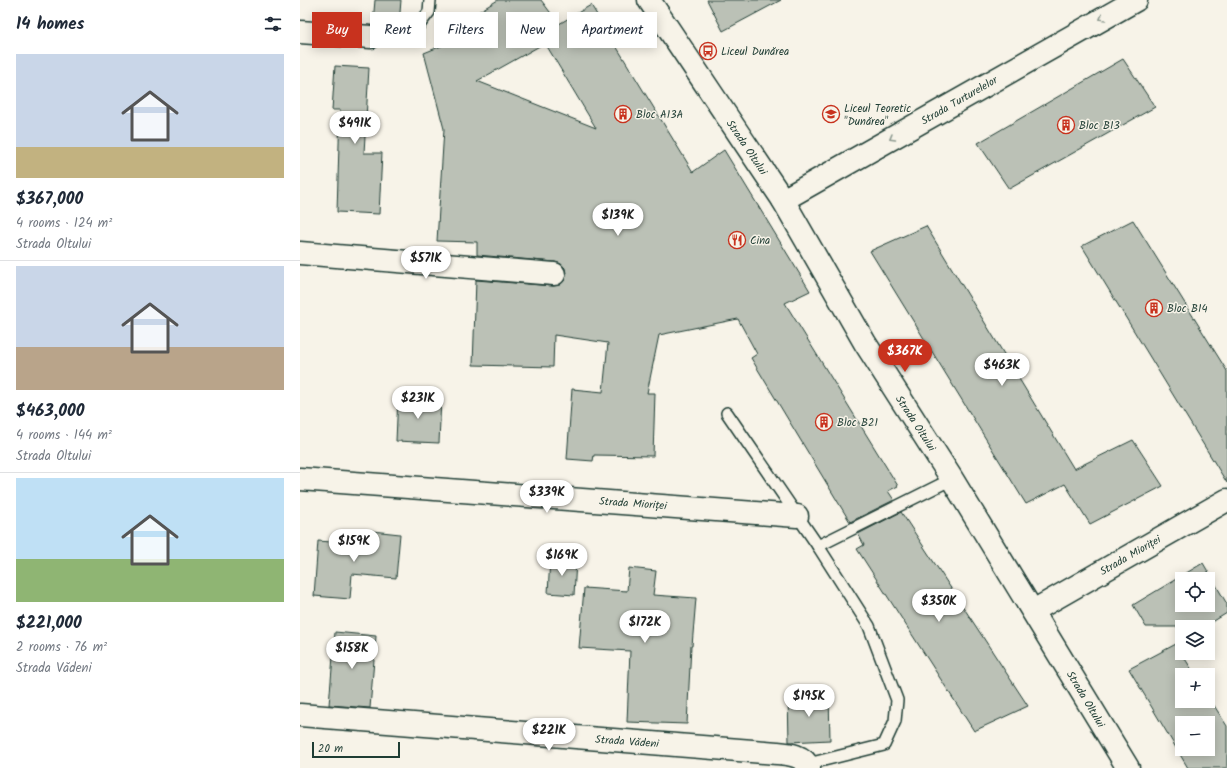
<!DOCTYPE html>
<html lang="en">
<head>
<meta charset="utf-8">
<style>
  body { margin:0; font-family:Kalam,sans-serif; background:#f2f2f3; color:#1f2937; height:100vh; display:flex; flex-direction:column; font-size:15px; white-space:nowrap }
  * { box-sizing:border-box; margin:0 }
  p { font-size:13px; color:#747a83 }
  .icon { flex:none; width:22px; height:22px; fill:none; stroke:currentColor; stroke-width:2; stroke-linecap:round; stroke-linejoin:round }
  .map { position:relative; flex:1; overflow:hidden }
  .drawer { display:flex; flex-direction:column; background:#fff; width:300px }
  .drawer>* { flex:none }
  .top-card { position:absolute; left:12px; top:12px; width:380px; height:36px; display:flex; gap:8px }
  .fabs { position:absolute; left:875px; top:572px; display:grid; gap:8px }
  .fabs a { display:grid; place-items:center; width:40px; height:40px; border-radius:0px; background:#fff; box-shadow:0 2px 10px #0003; font-size:20px }
  .scale { position:absolute; left:12px; bottom:10px; width:88px; box-sizing:border-box; padding-left:4px; border:2px solid #1f3d34; border-top:0; font-size:11px; line-height:14px; white-space:nowrap; color:#1f3d34; -webkit-text-stroke:3px #f7f3e8; paint-order:stroke }
  .price { position:absolute; translate:-50% -34px; padding:0 9px; border-radius:14px; background:#fff; color:#222; font-size:13px; line-height:26px; filter:drop-shadow(0 1px 2px #0008) }
  .price::after { content:''; position:absolute; left:50%; top:24px; width:12px; height:9px; margin-left:-6px; background:inherit; clip-path:polygon(0 0,100% 0,50% 100%) }
  .price.on { background:#c8321e; color:#fff }
  ul { padding:0; list-style:none }
  li { display:grid; align-content:center; gap:8px; height:212px; padding:0 16px }
  li+li { border-top:1px solid #e0e1e3 }
  li span { display:grid; place-items:center; height:124px; border-radius:0px; color:#555 }
  li>.icon { margin-inline-start:auto }
  span .icon { width:72px; height:72px; fill:#fffc; stroke-width:1 }
  li b { font-size:17px }
  h2 { display:flex; justify-content:space-between; align-items:center; height:48px; padding:0 16px; font-size:17px }
  .pill { padding:0 14px; border-radius:0px; background:#fff; box-shadow:0 2px 10px #0003; font-size:14px; line-height:36px }
  .pill.on { background:#c8321e; color:#fff }
  main { display:flex; flex:1; min-height:0 }
  .map>svg:first-child { display:block }
</style>
</head>
<body>
<main>
<section class="drawer">
<h2>14 homes<svg class="icon" aria-label="filters" viewBox="0 0 24 24"><path d="M4 7h16M4 17h16"/><circle cx="9" cy="7" r="2"/><circle cx="15" cy="17" r="2"/></svg></h2>
<ul>
<li><span style="background:linear-gradient(#c9d6e8 75%,#c2b280 0)"><svg class="icon" aria-label="home" viewBox="0 0 24 24"><path d="M3 11l9-7 9 7M6 9v11h12V9"/></svg></span><div><b>$367,000</b><p>4 rooms · 124 m²</p><p>Strada Oltului</p></div></li>
<li><span style="background:linear-gradient(#c9d6e8 65%,#b9a48a 0)"><svg class="icon" aria-label="home" viewBox="0 0 24 24"><path d="M3 11l9-7 9 7M6 9v11h12V9"/></svg></span><div><b>$463,000</b><p>4 rooms · 144 m²</p><p>Strada Oltului</p></div></li>
<li><span style="background:linear-gradient(#bfe0f5 65%,#8fb573 0)"><svg class="icon" aria-label="home" viewBox="0 0 24 24"><path d="M3 11l9-7 9 7M6 9v11h12V9"/></svg></span><div><b>$221,000</b><p>2 rooms · 76 m²</p><p>Strada Vădeni</p></div></li>
</ul>
</section>
<div class="map">
<svg width="927" height="768" viewBox="0 0 927 768">
  <rect width="100%" height="100%" fill="#f7f3e8"/>
  <filter id="ink" filterUnits="userSpaceOnUse"><feTurbulence type="fractalNoise" baseFrequency=".025" numOctaves="2"/><feDisplacementMap in="SourceGraphic" scale="8" xChannelSelector="R" yChannelSelector="G"/><feConvolveMatrix kernelMatrix="1 2 1 2 8 2 1 2 1" color-interpolation-filters="sRGB"/></filter>
  <g filter="url(#ink)">
    <g fill="#bbc1b6" stroke="#1f3d34" fill-rule="evenodd">
      <path d="M75 0H101L99 25 73 23Z"/>
      <path d="M198 0H241L259 24 291 5 393 172 424 150 510 291 485 303 598 486 588 491 594 500 550 522 451 358 457 354 438 319 359 335 347 393H355L353 456 294 455 293 461 267 459 272 389 303 392 308 343 254 335 253 367 173 365 176 280 253 286 260 285 264 281 266 275 265 268 261 264 255 262 177 255V242L137 241 144 129 124 53 166 36 158 24ZM245 43 296 128 177 81Z"/>
      <path d="M407 0H481L423 31Z"/>
      <path d="M823 59 855 107 709 189 678 143Z"/>
      <path d="M35 66 69 68 64 153H82L79 214 37 212 40 110H32Z"/>
      <path d="M833 220 927 371V483L782 246Z"/>
      <path d="M626 226 774 469 833 440 863 486 790 524 765 484 726 504 570 251Z"/>
      <path d="M98 396 141 398 139 443 96 441Z"/>
      <path d="M601 512 728 706 674 731 557 549 564 545 558 534Z"/>
      <path d="M72 531 100 534 96 578 52 574 50 599 14 596 18 541 71 545Z"/>
      <path d="M250 559 276 561 274 595 248 593Z"/>
      <path d="M903 563 927 604V613L904 627H846L833 605ZM882 579H908V605H882Z"/>
      <path d="M329 568 356 571 353 595 396 598 392 646H391L387 724 327 722 330 651 279 648 284 588 327 591Z"/>
      <path d="M35 632 76 636 70 708 29 705Z"/>
      <path d="M876 644 895 675H882V701H908V696L927 726V768H888L829 669ZM882 723H908V749H882Z"/>
      <path d="M529 694 530 740 489 742 488 696Z"/>
    </g>
    <g fill="none" stroke-linecap="round" stroke-linejoin="round">
      <g stroke="#1f3d34" stroke-width="14">
        <g id="service">
          <path d="M71 37 96 34 119 25 129 12 130 0"/>
          <path d="M427 413 518 546 569 626 597 700 595 721 584 745 508 764"/>
          <path d="M518 546 652 479"/>
        </g>
      </g>
      <g stroke="#1f3d34" stroke-width="25">
        <g id="minor">
          <path d="M0 32 71 37"/>
          <path d="M483 200 836 0"/>
          <path d="M0 253 254 274"/>
          <path d="M0 479 497 516"/>
          <path d="M733 611 927 500"/>
          <path d="M0 715 477 753C489 754 504 755 509 768"/>
        </g>
      </g>
      <g stroke="#1f3d34" stroke-width="25">
        <path id="tertiary" d="M349 0 483 200 565 343 652 479 828 768"/>
      </g>
      <use href="#service" stroke="#f7f3e8" stroke-width="11"/>
      <use href="#minor" stroke="#f7f3e8" stroke-width="22"/>
      <use href="#tertiary" stroke="#f7f3e8" stroke-width="22"/>
    </g>
    <defs><path id="oneway-chevron" d="M-2-3.5L2.5 0L-2 3.5" fill="none" stroke-width="1.6" stroke-linecap="round" stroke-linejoin="round"/></defs>
    <g stroke="#8b988e">
      <use href="#oneway-chevron" transform="translate(802 18) rotate(150)"/>
      <use href="#oneway-chevron" transform="translate(592 138) rotate(150)"/>
    </g>
  </g>
  <defs>
    <g id="bus-ring" transform="scale(0.9)"><circle r="9.5" fill="#f7f3e8" stroke="#c8321e" stroke-width="1.5"/><path d="M-5-6H5V4H4V6H2V4H-2V6H-4V4H-5ZM-3.5-4V0h7V-4ZM-3.5 1.2v1.5H-2V1.2ZM2 1.2v1.5H3.5V1.2Z" fill="#c8321e"/></g>
    <g id="building-ring" transform="scale(0.9)"><circle r="9.5" fill="#f7f3e8" stroke="#c8321e" stroke-width="1.5"/><path d="M-4-6H4V6H1V3H-1V6H-4ZM-2.5-4.3h1.7v1.8h-1.7ZM.8-4.3h1.7v1.8H.8ZM-2.5-1h1.7V.8h-1.7ZM.8-1h1.7V.8H.8Z" fill="#c8321e"/></g>
    <g id="school-ring" transform="scale(0.9)"><circle r="9.5" fill="#f7f3e8" stroke="#c8321e" stroke-width="1.5"/><path d="M0-5L7-2L0 1L-7-2ZM-4 1L0 2.5L4 1V4Q0 6-4 4Z" fill="#c8321e"/></g>
    <g id="restaurant-ring" transform="scale(0.9)"><circle r="9.5" fill="#f7f3e8" stroke="#c8321e" stroke-width="1.5"/><path d="M-5-6h1v4h1v-4h1v4h1v-4h1v5L-1.5 .5V6h-2V.5L-5-1ZM5-6V6H3V1.5H1.5Q1.5-4 5-6Z" fill="#c8321e"/></g>
  </defs>
  <g fill-rule="evenodd">
    <use href="#bus-ring" x="408" y="51"/>
    <use href="#building-ring" x="323" y="114"/>
    <use href="#school-ring" x="531" y="114"/>
    <use href="#building-ring" x="766" y="125"/>
    <use href="#restaurant-ring" x="437" y="240"/>
    <use href="#building-ring" x="854" y="308"/>
    <use href="#building-ring" x="524" y="422"/>
  </g>
  <g text-anchor="middle" stroke-width="3" stroke-linejoin="round" paint-order="stroke">
    <g font-size="11" fill="#1f3d34" stroke="#f7f3e8" text-anchor="start">
      <text x="421" y="55">Liceul Dunărea</text>
      <text x="544" y="112">Liceul Teoretic<tspan x="544" dy="13">"Dunărea"</tspan></text>
      <text x="336" y="118">Bloc A13A</text>
      <text x="779" y="129">Bloc B13</text>
      <text x="450" y="244">Cina</text>
      <text x="867" y="312">Bloc B14</text>
      <text x="537" y="426">Bloc B21</text>
    </g>
    <g font-size="11" fill="#1f3d34" stroke="#f7f3e8">
      <text transform="translate(659 100) rotate(-30)" y="4">Strada Turturelelor</text>
      <text transform="translate(447 147) rotate(56)" y="4">Strada Oltului</text>
      <text transform="translate(616 423) rotate(57)" y="4">Strada Oltului</text>
      <text transform="translate(333 503) rotate(4)" y="4">Strada Mioriței</text>
      <text transform="translate(830 555) rotate(-30)" y="4">Strada Mioriței</text>
      <text transform="translate(786 699) rotate(59)" y="4">Strada Oltului</text>
      <text transform="translate(327 741) rotate(4)" y="4">Strada Vădeni</text>
    </g>
  </g>
</svg>
<div class="fabs">
<a><svg class="icon" aria-label="locate" viewBox="0 0 24 24"><circle cx="12" cy="12" r="6"/><path d="M12 2v4M12 18v4M2 12h4M18 12h4"/></svg></a>
<a><svg class="icon" aria-label="layers" viewBox="0 0 24 24"><path d="M12 4l9 5-9 5-9-5zM3 14l9 5 9-5"/></svg></a>
<a>+</a>
<a>−</a>
</div>
<div class="scale">20 m</div>
<b class="price" style="left:55px;top:145px">$491K</b>
<b class="price" style="left:318px;top:237px">$139K</b>
<b class="price" style="left:126px;top:280px">$571K</b>
<b class="price on" style="left:605px;top:373px">$367K</b>
<b class="price" style="left:702px;top:387px">$463K</b>
<b class="price" style="left:118px;top:420px">$231K</b>
<b class="price" style="left:247px;top:514px">$339K</b>
<b class="price" style="left:54px;top:563px">$159K</b>
<b class="price" style="left:262px;top:577px">$169K</b>
<b class="price" style="left:639px;top:623px">$350K</b>
<b class="price" style="left:345px;top:644px">$172K</b>
<b class="price" style="left:52px;top:670px">$158K</b>
<b class="price" style="left:509px;top:718px">$195K</b>
<b class="price" style="left:249px;top:752px">$221K</b>
<div class="top-card">
<a class="pill on">Buy</a>
<a class="pill">Rent</a>
<a class="pill">Filters</a>
<a class="pill">New</a>
<a class="pill">Apartment</a>
</div>
</div>
</main>
</body>
</html>
